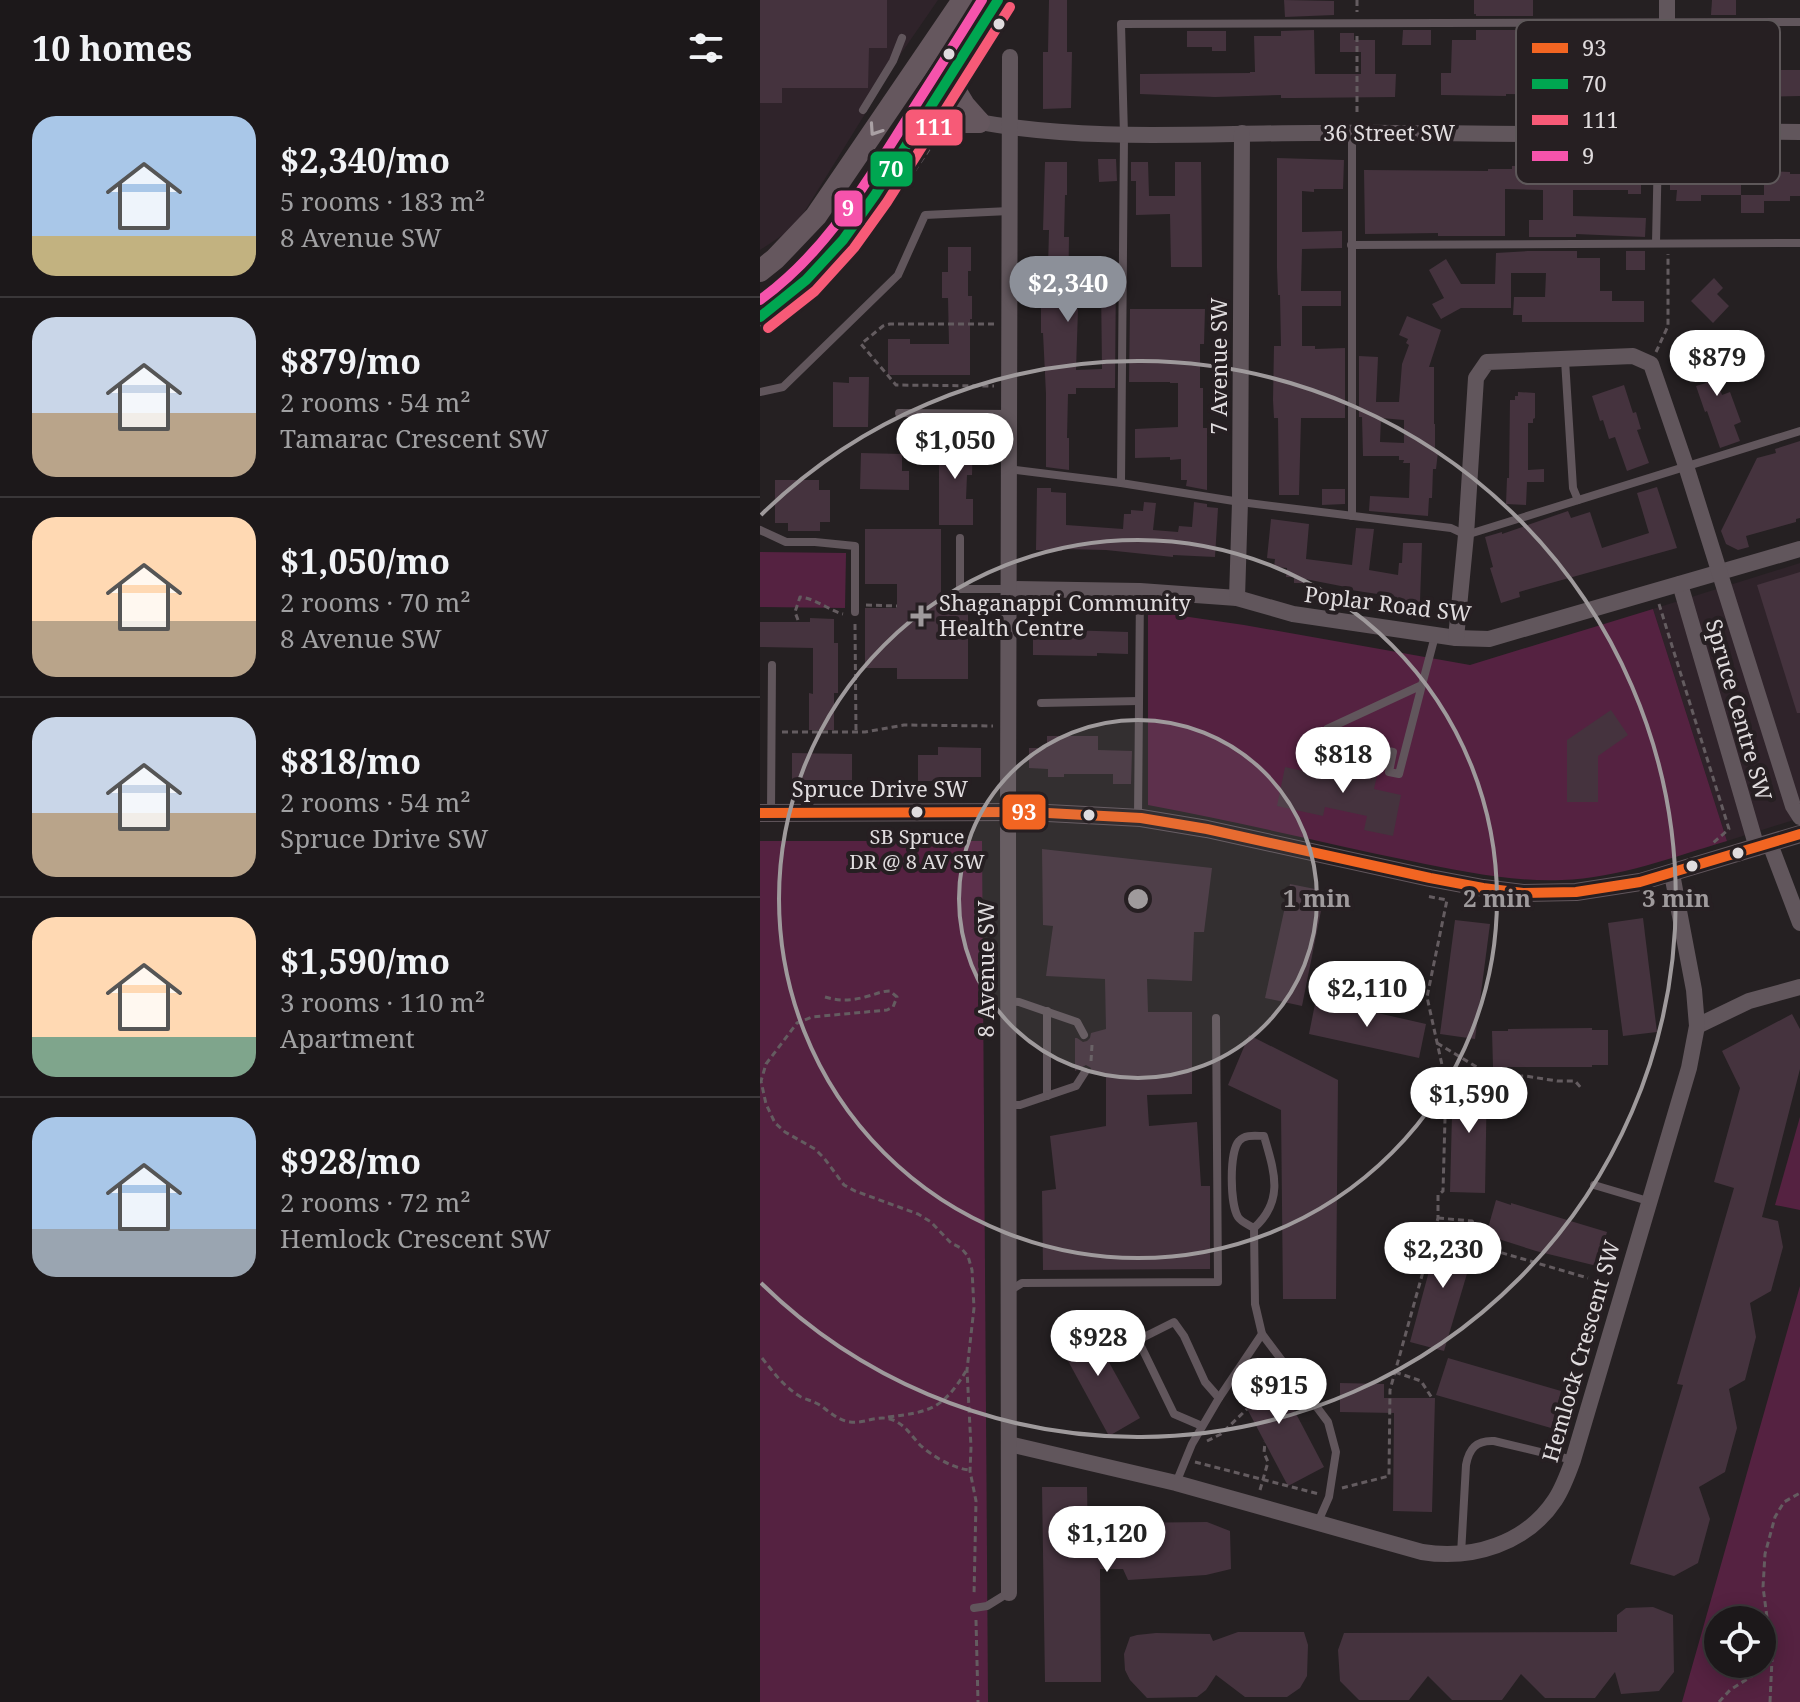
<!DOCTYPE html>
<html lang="en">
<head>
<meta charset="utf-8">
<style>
  body { margin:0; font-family:"Noto Serif",serif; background:#252123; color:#f1f3f6; height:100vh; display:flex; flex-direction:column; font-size:30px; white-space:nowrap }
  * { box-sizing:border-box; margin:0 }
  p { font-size:26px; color:#a0a0a2 }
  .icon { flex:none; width:44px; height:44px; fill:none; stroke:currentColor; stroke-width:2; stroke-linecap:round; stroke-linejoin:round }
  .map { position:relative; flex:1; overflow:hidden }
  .sheet { display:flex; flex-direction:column; background:#1c181a; width:760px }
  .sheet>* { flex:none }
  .controls { position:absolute; left:944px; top:1606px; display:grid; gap:16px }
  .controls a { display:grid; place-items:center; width:72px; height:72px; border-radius:50%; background:#1c181a; box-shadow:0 4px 20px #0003,0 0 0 2px #3a3739; font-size:40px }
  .price { position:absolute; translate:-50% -68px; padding:0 18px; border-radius:28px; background:#fff; color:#222; font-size:26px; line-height:52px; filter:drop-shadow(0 2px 4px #0008) }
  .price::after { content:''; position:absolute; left:50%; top:48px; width:24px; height:18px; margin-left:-12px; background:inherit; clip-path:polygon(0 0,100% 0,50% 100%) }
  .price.current { background:#8c9099; color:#fff }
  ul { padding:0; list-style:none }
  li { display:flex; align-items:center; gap:24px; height:200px; padding:0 32px }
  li+li { border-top:2px solid #3a3739 }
  li span { display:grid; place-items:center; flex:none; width:224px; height:160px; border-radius:24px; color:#555 }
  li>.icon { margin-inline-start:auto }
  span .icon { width:96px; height:96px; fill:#fffc; stroke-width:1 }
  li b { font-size:34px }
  h2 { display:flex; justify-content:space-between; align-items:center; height:96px; padding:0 32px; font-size:34px }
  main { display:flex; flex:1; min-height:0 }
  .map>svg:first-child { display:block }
</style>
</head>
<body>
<main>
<section class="sheet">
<h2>10 homes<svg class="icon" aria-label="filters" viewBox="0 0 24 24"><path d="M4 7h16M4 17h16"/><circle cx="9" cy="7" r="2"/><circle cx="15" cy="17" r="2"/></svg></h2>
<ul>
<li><span style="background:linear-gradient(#a9c7e8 75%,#c2b280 0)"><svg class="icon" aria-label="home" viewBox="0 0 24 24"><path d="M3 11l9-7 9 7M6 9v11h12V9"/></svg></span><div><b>$2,340/mo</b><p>5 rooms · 183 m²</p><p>8 Avenue SW</p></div></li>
<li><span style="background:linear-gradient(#c9d6e8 60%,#b9a48a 0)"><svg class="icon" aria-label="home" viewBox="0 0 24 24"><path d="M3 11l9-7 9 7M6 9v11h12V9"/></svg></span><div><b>$879/mo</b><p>2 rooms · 54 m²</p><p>Tamarac Crescent SW</p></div></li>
<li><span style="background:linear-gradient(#ffd9b3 65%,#b9a48a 0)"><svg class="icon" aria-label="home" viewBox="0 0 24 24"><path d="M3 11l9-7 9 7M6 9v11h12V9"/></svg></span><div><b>$1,050/mo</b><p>2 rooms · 70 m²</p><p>8 Avenue SW</p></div></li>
<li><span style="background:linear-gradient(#c9d6e8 60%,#b9a48a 0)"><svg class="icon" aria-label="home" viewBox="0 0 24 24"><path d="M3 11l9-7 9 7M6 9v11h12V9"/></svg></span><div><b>$818/mo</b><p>2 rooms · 54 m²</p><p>Spruce Drive SW</p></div></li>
<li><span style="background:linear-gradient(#ffd9b3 75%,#7fa58c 0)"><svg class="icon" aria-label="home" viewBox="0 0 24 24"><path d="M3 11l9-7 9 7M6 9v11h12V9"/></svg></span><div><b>$1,590/mo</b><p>3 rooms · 110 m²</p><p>Apartment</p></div></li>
<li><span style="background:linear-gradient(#a9c7e8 70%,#9aa5b1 0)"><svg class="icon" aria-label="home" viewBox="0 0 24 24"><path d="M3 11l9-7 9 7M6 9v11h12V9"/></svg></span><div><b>$928/mo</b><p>2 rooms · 72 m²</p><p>Hemlock Crescent SW</p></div></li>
</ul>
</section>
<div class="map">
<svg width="1040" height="1702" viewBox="0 0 1040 1702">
  <rect width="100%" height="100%" fill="#252022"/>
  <g fill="#2f232a">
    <path d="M0 0H178L138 58 113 101 35 227 0 250Z"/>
    <path d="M1040 563V818L967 841 893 609Z"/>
  </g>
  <g fill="#552241" fill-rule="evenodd">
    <path d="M0 552 86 553 85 608 0 607Z"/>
    <path d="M893 609 967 841C913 857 859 878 802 880 751 882 700 871 651 861 563 843 476 821 388 805V611L484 625 710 665Z"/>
    <path d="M0 841H222L228 1702H0Z"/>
    <path d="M1040 1117V1210L1015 1205Z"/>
    <path d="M1040 1286V1702H922ZM958 1620H1002V1664H958Z"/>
  </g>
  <g fill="#45333e" fill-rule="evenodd">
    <path d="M0 0H127V48H109L108 88H22V103H0Z"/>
    <path d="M289 0H307V52H312L311 108 283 109V52H288Z"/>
    <path d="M524 0 574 1V15L525 17Z"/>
    <path d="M714 0H773V16H716V14H714Z"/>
    <path d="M952 0H976V15H951Z"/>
    <path d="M943 29 991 30V66H998V70H1040V96L997 97V99H979V45H943Z"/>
    <path d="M554 30 555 74H601V52H580V33H594V40H615V74H636L635 97 536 98H521V95L455 97 380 94V74L490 73V72H495L494 36H521V31Z"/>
    <path d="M643 30H671V45H642Z"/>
    <path d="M716 30H773V36H781V66H833V33H848V71H886V92L812 93V95L746 94V96L681 95V73H691L692 40H716Z"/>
    <path d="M427 31H466V51H452V47H427Z"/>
    <path d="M517 158 584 160 583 189H554V192L542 191V232L582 231V248L542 249 541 291H581V306H542V346H555V349L585 348V418H541L539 495H519L518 418H514L513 400 514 346H521L520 295H518L517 268Z"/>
    <path d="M338 159H356L357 181 339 182Z"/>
    <path d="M285 162H307V195H305L304 237H309L308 303H314V309H318L316 370 342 369 341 285H336V268H356L355 388H316V394H308L307 438H309V470L286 467V394L283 333H281V303H285V268H288L289 230H283Z"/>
    <path d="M371 162H388L389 196H415V162H441L442 267H411L410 214 376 215V181H371Z"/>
    <path d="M752 166H780V170L881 171V194H868V190H813V216L886 218 885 237 816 234V237H769V220H783V190L745 189V236H678V233L605 234 604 170 728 171V169H752Z"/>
    <path d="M910 168H938V171L981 169V195H941V201H916L917 190H910Z"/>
    <path d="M1004 171 1030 172V174H1040V196H1030V201H1004V213H981V195H1004Z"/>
    <path d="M188 247H211V271H208V296H212V319H210V375H128V339H150V344H189L188 298H182V272H188Z"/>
    <path d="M768 251H817V258H840V291H852V301H884V322H762V315H753L754 297H785L786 273H751V308H701L681 319 672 304 684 298 669 270 686 259 701 284H735L736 253Z"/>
    <rect x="866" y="251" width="19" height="19"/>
    <path d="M954 278 963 288 957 294 969 306 953 323 931 301Z"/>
    <path d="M370 309H445L444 344H440V388H443V428H447V490L426 486 427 480H421V459L410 460V457L375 458V429L418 427V383H410V382H369Z"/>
    <path d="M647 316 681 330 669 367H674V424H675V452H678L676 469H673L672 498H669L668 516 609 511 610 496 649 498 650 463H643L644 460H639V456H603L602 417H599V356L618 357 616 402H639L642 364 649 345 646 343 648 339 639 335ZM621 418 644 420V443L620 442Z"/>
    <path d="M952 341 961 366 953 369 962 395 970 392 981 422 974 425 980 441 960 448 947 411 945 412 936 386 946 383 934 347Z"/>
    <path d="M89 377H109L108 427H73V382L89 383Z"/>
    <path d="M864 385 873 413 876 412 881 429 877 430 889 463 867 471 855 437 849 439 843 420 840 421 832 396Z"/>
    <path d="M758 392 775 393V418L773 419V423H768V470L784 469V482H767L766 505 746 504 747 478H749L750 400H755V396H758Z"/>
    <path d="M179 438H213L212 475H207L206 499H213V525H179Z"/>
    <path d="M1040 441V518L1036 519V522L986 536 989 547 978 550 966 544 961 531 997 458 1016 453 1015 449Z"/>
    <path d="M101 453 142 454V471H149V490L100 489Z"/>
    <path d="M15 480H59V490H70V522H60V531H28V523H15Z"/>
    <path d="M897 487 917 548 759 592 760 597 741 603 730 568 733 567 725 537 742 532V534L808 511 811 518 830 512 842 548 889 533 877 493Z"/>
    <path d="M277 488H291V492L306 493V525L363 529 364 514H371V510L383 511 384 502 396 503 393 530 418 532 419 526 432 527 434 502 447 504V507L458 508 455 557 413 555V557L346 550 303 549 302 551 276 550Z"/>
    <path d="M562 489H585V504L562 505Z"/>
    <path d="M511 519 549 524 546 559 592 565 596 528 614 529 609 570 638 575 639 563H642L643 543H662L660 602 636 601 637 597 591 590V588L545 579V583H534V577H526L527 568 514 567 515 559 507 558Z"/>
    <path d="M105 529H181V609H208V679H137V668H105V608H137V584H105Z"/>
    <path d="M1040 572V713H1037L997 585Z"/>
    <path d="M50 618 74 619V643H78V693H74V730H49V693L53 694V648L0 647V622H50Z"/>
    <path d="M306 630 368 632V654L337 653V656L273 655V632H306Z"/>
    <path d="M851 710 868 735 838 756V802H807V740Z"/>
    <path d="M287 736H338V750L372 751 371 784H353V774H304V777H288V769L269 768V748H287Z"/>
    <path d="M178 747 221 748V777H179V781H158V755H178Z"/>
    <path d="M32 753 92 754V780H32Z"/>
    <path d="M590 756 620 762 614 789 641 795 633 836 604 830 607 816 565 807 563 816 517 806 525 767 585 780Z"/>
    <path d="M282 849 452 868 444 932H434L432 981 387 979 388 1012H432V1094L387 1095 389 1126 437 1122 441 1186H450V1269L283 1270 282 1191 296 1189 290 1136 346 1126V1076L332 1074 331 1068 326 1065 315 1071V1038H317L323 1042 327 1041 330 1038 331 1033 346 1029 345 979 286 976 293 926 283 925Z"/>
    <path d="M530 884 565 891 542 1006 505 998Z"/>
    <path d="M883 918 897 1032 863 1036 848 923Z"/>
    <path d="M695 920 730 924 715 1039 680 1034Z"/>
    <path d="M556 999 666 1024 659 1058 549 1034Z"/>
    <path d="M1032 1014 1040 1029V1069L1002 1217 1018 1221 1023 1247 1011 1291 990 1303 996 1337 985 1380 969 1389 977 1428 965 1472 939 1487 950 1519 938 1563 914 1576 870 1564 923 1385 917 1384 974 1188 954 1182 980 1088 962 1051Z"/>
    <path d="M832 1028V1030H848V1065H832V1067H733L732 1031H748V1029Z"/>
    <path d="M489 1035 578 1080 576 1299H523L521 1110 468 1085Z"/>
    <path d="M693 1077 727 1078 725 1193 690 1192Z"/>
    <path d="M736 1200 751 1205V1203L847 1232 837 1266 776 1251 726 1235Z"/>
    <path d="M680 1230 717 1240 684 1351 650 1342Z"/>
    <path d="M326 1321 380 1418 349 1436 295 1337Z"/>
    <path d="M688 1358 801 1391 791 1428 676 1395Z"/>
    <path d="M511 1366 564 1467 528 1486 475 1386Z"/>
    <path d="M580 1383 624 1384V1398H675L672 1512 633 1511 634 1413 580 1412Z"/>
    <path d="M282 1487H327L328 1540 357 1539 361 1523 447 1522 470 1531 471 1569 446 1575 368 1580 363 1569H340L341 1682H285Z"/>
    <path d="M893 1607 913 1615 914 1672 899 1691 861 1694 855 1672 835 1698H785L761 1674 742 1700H692L668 1676 649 1700H599L580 1681 578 1650 584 1633 857 1632V1615L866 1608Z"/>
    <path d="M478 1632H544L548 1645 547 1676 540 1688 527 1697H485L456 1675 446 1690 437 1697 387 1698 370 1680 365 1670 364 1654 370 1637 377 1635 396 1633 450 1634 453 1641Z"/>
  </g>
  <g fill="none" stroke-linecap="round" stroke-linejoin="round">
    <g stroke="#645c60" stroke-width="3" stroke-dasharray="6 4" stroke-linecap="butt">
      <path d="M597 0V12"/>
      <path d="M597 36V116"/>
      <path d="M149 179 172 145"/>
      <path d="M234 324H130L123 326 101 344 136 385 234 386"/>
      <path d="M896 352 908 326V254"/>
      <path d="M899 604 969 829 953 843"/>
      <path d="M106 605 137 606"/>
      <path d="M181 606H233"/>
      <path d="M38 620 35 612 40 597C57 599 68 610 83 614"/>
      <path d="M95 624 96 732"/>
      <path d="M22 732H105L144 725 233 726"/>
      <path d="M65 997C78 1001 91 1001 105 997 114 995 121 991 130 991L137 997 133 1007 127 1010 52 1017 37 1023 6 1064 1 1081 6 1104 15 1123 25 1132 55 1149 64 1158 84 1185 95 1191 158 1214 171 1222 191 1243 201 1248 208 1256 212 1270 214 1308 207 1370 211 1447 210 1471 216 1501 214 1596"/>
      <path d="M677 1043 735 1078 765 1076 797 1081H815L822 1089"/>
      <path d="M331 1061 332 1045"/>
      <path d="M678 1218 712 1221 728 1242 733 1252H739L828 1278"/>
      <path d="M2 1358C14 1373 24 1387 41 1397 47 1400 53 1401 58 1404 69 1411 77 1420 90 1422 105 1424 118 1414 133 1420 145 1425 151 1435 160 1445 172 1456 192 1468 209 1470"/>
      <path d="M635 1372 661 1381 672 1398"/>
      <path d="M128 1417C170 1412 183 1409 206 1371"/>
      <path d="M447 1441 461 1434 487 1409"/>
      <path d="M435 1462 559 1494"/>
      <path d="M582 1488 629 1476 630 1390 678 1218V1195L683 1191 686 1083 667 997 687 900 666 896"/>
      <path d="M500 1490 508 1462 504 1453 505 1442"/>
      <path d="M216 1620 218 1702"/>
      <path d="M959 1702 970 1690 1003 1669 1008 1664 1011 1648 1003 1587 1005 1554 1015 1517 1024 1502 1040 1493"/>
      <path d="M1010 1702 1012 1659"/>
    </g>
    <g stroke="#61565c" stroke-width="8">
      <path d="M1040 22 361 24 364 135 361 483 480 502 691 528 706 535 1040 431"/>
      <path d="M103 110 133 61 142 38"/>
      <path d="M592 133V516"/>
      <path d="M896 243 898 148 911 134"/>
      <path d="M591 245 1040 243"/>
      <path d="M805 360 813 488 818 500"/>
      <path d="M0 392 23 387 138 275 165 215 249 211"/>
      <path d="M139 413 249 414"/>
      <path d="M248 469 361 483"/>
      <path d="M0 530 26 542H55L95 546V612"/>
      <path d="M200 538V589H247"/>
      <path d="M662 685 639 774 629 772 633 752 583 741 578 762 558 758 567 729 662 685 675 636"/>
      <path d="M281 703 379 701"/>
      <path d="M11 812 12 665"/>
      <path d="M378 818 380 591"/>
      <path d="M248 1001 259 1002 317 1022 324 1035"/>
      <path d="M287 1011V1096"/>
      <path d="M249 1105H260L316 1086 325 1072"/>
      <path d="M834 1185 888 1201"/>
      <path d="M249 1291 262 1283 458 1282 456 1018"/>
      <path d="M502 1334 568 1422 576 1452 569 1497 558 1522"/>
      <path d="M442 1426 414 1414 378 1340 414 1322 424 1336 445 1382 459 1398"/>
      <path d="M416 1483 432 1444 459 1398 502 1334 495 1304 494 1228C525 1200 514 1171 504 1136 496 1136 485 1134 479 1141 469 1152 470 1204 478 1217 481 1222 489 1225 494 1228"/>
      <path d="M701 1554 706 1465C709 1449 716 1440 734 1441L813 1460"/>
      <path d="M214 1608 227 1606 248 1593"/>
    </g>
    <g stroke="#61565c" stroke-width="16">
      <path d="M907 0V21L915 131"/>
      <path d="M219 122C329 142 442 133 553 133 630 132 707 134 784 134 870 133 955 131 1040 132"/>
      <path d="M920 584 997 848"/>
      <path d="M248 589 380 591 477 598 533 614 696 638 729 639 1040 549"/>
      <path d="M477 598 480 502 482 133"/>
      <path d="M696 638 706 535 716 378 727 362 873 356 891 364 926 466 1033 806 1040 817"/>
      <path d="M1010 844 1040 923"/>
      <path d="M937 1026 989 1001 1040 987"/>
      <path d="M249 1444 416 1483 662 1552C712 1560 766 1544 795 1500 803 1488 808 1474 813 1460L929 1068 937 1026 934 990 912 874"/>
      <path d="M249 1593 248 812 250 57"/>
    </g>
    <path stroke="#61565c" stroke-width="18" d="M0 813 269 812 381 818 447 829 670 878 723 888 763 893 816 892 880 882 1040 834"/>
    <g stroke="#65575e" stroke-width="22">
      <path d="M189 80 204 105 219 122"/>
      <path d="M156 131 190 122H219"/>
      <path d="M0 271 15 259 56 216 203 0"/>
      <path d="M0 317C70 271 103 214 146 146 177 97 208 49 238 0"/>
    </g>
    <g stroke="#261f22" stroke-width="16">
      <path id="bus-1" d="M0 813 269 812 381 818 447 829 670 878 723 888 763 893 816 892 880 882 1040 834"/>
    </g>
    <g stroke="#261f22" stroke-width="16">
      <path id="bus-2" d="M0 317 46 280 83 240 115 195 238 0"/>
    </g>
    <g stroke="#261f22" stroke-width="16">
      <path id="bus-3" d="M8 328 55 291 94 248 127 202 250 7"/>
    </g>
    <g stroke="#261f22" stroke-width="16">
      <path id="bus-4" d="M0 300C62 255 100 193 140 130 167 87 195 44 222 0"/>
    </g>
    <use href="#bus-1" stroke="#f26522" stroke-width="10"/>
    <use href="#bus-2" stroke="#00a651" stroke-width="10"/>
    <use href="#bus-3" stroke="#f75a77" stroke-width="10"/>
    <use href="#bus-4" stroke="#f653ac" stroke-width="10"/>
  </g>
  <defs><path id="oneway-chevron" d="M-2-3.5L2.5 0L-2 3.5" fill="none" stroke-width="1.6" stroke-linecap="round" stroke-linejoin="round" transform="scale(2)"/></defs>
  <use stroke="#a9a0a4" href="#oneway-chevron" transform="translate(115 130) rotate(124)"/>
  <circle cx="378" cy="899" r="179" fill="#9f9a9c" fill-opacity=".12"/>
  <g fill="none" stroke="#9f9a9c" stroke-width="4">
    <circle cx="378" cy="899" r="179"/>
    <circle cx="378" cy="899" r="359"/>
    <path d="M1 515A538 538 0 1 1 1 1283"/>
  </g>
  <g fill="#e0dcde" stroke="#261f22" stroke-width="3">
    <circle cx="239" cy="24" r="7"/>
    <circle cx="189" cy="54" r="7"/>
    <circle cx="157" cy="812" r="7"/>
    <circle cx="329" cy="815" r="7"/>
    <circle cx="978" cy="853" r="7"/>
    <circle cx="932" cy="866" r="7"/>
  </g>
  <path fill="#9f9a9c" stroke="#261f22" stroke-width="3" d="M157 604h8v8h8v8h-8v8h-8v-8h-8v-8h8z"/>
  <g text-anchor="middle" stroke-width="8" stroke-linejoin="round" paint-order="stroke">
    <g font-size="20" fill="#e0dcde" stroke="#261f22">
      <text x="157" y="844">SB Spruce<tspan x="157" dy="25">DR @ 8 AV SW</tspan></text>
    </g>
    <g font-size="22" fill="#e0dcde" stroke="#261f22">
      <text x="629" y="141">36 Street SW</text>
      <text transform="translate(459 366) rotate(-90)" y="8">7 Avenue SW</text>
      <text transform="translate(628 604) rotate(7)" y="8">Poplar Road SW</text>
      <text transform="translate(979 710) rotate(74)" y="8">Spruce Centre SW</text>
      <text x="120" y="797">Spruce Drive SW</text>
      <text transform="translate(226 969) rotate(-90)" y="8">8 Avenue SW</text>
      <text transform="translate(821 1351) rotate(-74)" y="8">Hemlock Crescent SW</text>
    </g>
    <g font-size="22" fill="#e0dcde" stroke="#261f22" text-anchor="start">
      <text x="179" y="611">Shaganappi Community<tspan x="179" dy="25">Health Centre</tspan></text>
    </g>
  </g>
  <rect x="756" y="20" width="264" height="164" rx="12" fill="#261f22" stroke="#5e585a" stroke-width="2"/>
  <rect x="772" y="43" width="36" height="10" fill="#f26522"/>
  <rect x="772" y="79" width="36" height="10" fill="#00a651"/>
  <rect x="772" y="115" width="36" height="10" fill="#f75a77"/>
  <rect x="772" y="151" width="36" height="10" fill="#f653ac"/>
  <g font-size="22" fill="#e0dcde">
    <text x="822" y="56">93</text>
    <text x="822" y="92">70</text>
    <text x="822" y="128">111</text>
    <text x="822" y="164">9</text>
  </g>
  <circle cx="378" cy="899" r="12" fill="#9f9a9c" stroke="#261f22" stroke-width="4"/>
  <g font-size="24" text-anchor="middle" font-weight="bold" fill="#9f9a9c" stroke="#261f22" stroke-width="8" stroke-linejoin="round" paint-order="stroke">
    <text x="557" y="907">1 min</text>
    <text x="737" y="907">2 min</text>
    <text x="916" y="907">3 min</text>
  </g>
  <g stroke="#261f22" stroke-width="3">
    <rect x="144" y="108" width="60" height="39" rx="8" fill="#f75a77"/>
    <rect x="109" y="150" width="45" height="38" rx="8" fill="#00a651"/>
    <rect x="73" y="189" width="31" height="39" rx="8" fill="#f653ac"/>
    <rect x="241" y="793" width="46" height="38" rx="8" fill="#f26522"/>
  </g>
  <g font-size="22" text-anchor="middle" font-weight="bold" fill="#fff">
    <text x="174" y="135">111</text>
    <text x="131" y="177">70</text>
    <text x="88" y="216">9</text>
    <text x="264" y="820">93</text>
  </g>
</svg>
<div class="controls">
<a><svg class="icon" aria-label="locate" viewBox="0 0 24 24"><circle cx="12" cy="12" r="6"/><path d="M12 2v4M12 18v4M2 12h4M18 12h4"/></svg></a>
</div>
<b class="price current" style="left:308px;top:324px">$2,340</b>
<b class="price" style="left:957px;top:398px">$879</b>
<b class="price" style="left:195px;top:481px">$1,050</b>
<b class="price" style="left:583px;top:795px">$818</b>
<b class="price" style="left:607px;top:1029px">$2,110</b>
<b class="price" style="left:709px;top:1135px">$1,590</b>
<b class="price" style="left:683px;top:1290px">$2,230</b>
<b class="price" style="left:338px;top:1378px">$928</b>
<b class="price" style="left:519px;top:1426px">$915</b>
<b class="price" style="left:347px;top:1574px">$1,120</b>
</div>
</main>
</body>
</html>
